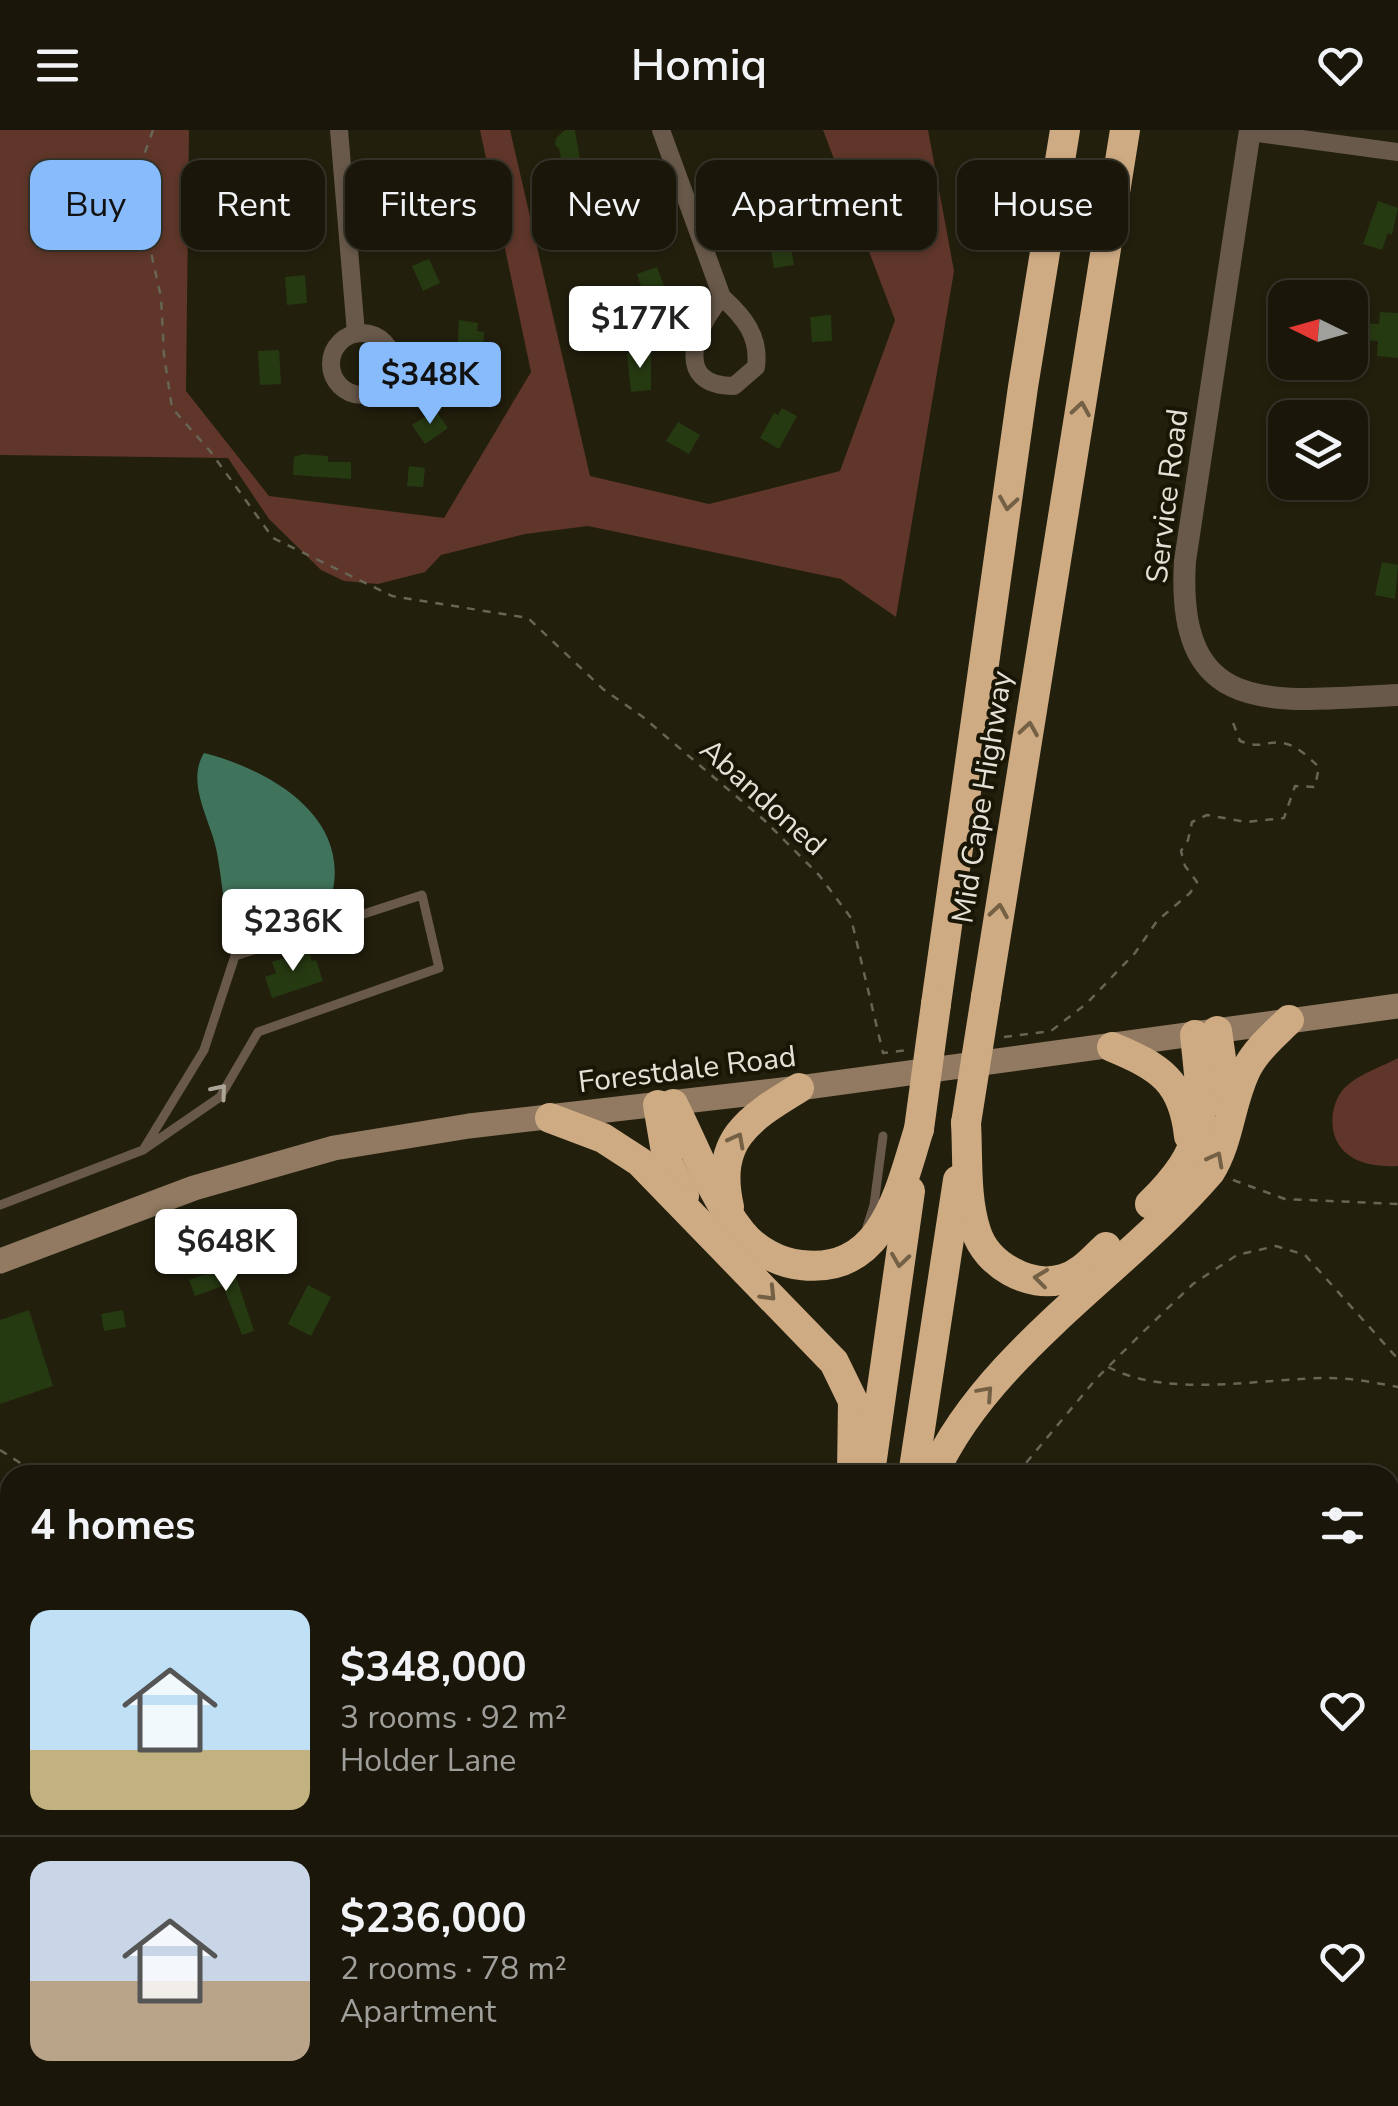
<!DOCTYPE html>
<html lang="en">
<head>
<meta charset="utf-8">
<style>
  body { margin:0; font-family:"Nunito Sans",sans-serif; background:#272418; color:#f1f3f6; height:100vh; display:flex; flex-direction:column; font-size:38px; white-space:nowrap }
  * { box-sizing:border-box; margin:0 }
  p { font-size:32px; color:#9f9f9c }
  .icon { flex:none; width:55px; height:55px; fill:none; stroke:currentColor; stroke-width:2; stroke-linecap:round; stroke-linejoin:round }
  .map { position:relative; flex:1; overflow:hidden }
  .panel { position:absolute; left:0px; top:1335px; width:1400px; height:642px; display:flex; flex-direction:column; background:#1a170a; border-radius:30px 30px 0 0; box-shadow:0 2px 8px #0004,0 0 0 2px #38362b }
  .panel>* { flex:none }
  .hud { position:absolute; left:30px; top:30px; width:1340px; height:90px; display:flex; gap:20px }
  .needle { width:65px; rotate:275deg }
  .tools { position:absolute; left:1268px; top:150px; display:grid; gap:20px }
  .tools a { display:grid; place-items:center; width:100px; height:100px; border-radius:20px; background:#1a170a; box-shadow:0 2px 8px #0004,0 0 0 2px #38362b; font-size:50px }
  .price { position:absolute; translate:-50% -85px; padding:0 22px; border-radius:10px; background:#fff; color:#222; font-size:32px; line-height:65px; filter:drop-shadow(0 2px 5px #0008) }
  .price::after { content:''; position:absolute; left:50%; top:60px; width:30px; height:22px; margin-left:-15px; background:inherit; clip-path:polygon(0 0,100% 0,50% 100%) }
  .price.on { background:#87bbfc; color:#111 }
  ul { padding:0; list-style:none }
  li { display:flex; align-items:center; gap:30px; height:250px; padding:0 30px }
  li+li { border-top:2px solid #38362b }
  li span { display:grid; place-items:center; flex:none; width:280px; height:200px; border-radius:20px; color:#555 }
  li>.icon { margin-inline-start:auto }
  span .icon { width:120px; height:120px; fill:#fffc; stroke-width:1 }
  li b { font-size:42px }
  h2 { display:flex; justify-content:space-between; align-items:center; height:120px; padding:0 30px; font-size:42px }
  .pill { padding:0 35px; border-radius:20px; background:#1a170a; box-shadow:0 2px 8px #0004,0 0 0 2px #38362b; font-size:35px; line-height:90px }
  .pill.on { background:#87bbfc; color:#111 }
  header { display:flex; justify-content:space-between; align-items:center; height:130px; padding:0 30px; background:#1a170a; font-size:45px; font-weight:600 }
  .map>svg:first-child { display:block }
</style>
</head>
<body>
<header><svg class="icon" aria-label="menu" viewBox="0 0 24 24"><path d="M4 6h16M4 12h16M4 18h16"/></svg>Homiq<svg class="icon" aria-label="heart" viewBox="0 0 24 24"><path d="M12 20l-8-8c-3-5 5-10 8-4 3-6 11-1 8 4z"/></svg></header>
<div class="map">
<svg width="1398" height="1976" viewBox="0 0 1398 1976">
  <rect width="100%" height="100%" fill="#221f0d"/>
  <g fill="#5f3629">
    <path d="M0 0H189L186 261 269 366 444 388 531 242 480 0H510L590 346 709 374 840 341 895 190 823 0H928L954 141 896 487 841 449 588 396 525 404 441 425 425 442 378 454 344 451 321 440 269 389 228 328 0 325Z"/>
    <path d="M1398 928V1036C1381 1037 1360 1035 1346 1023 1326 1006 1329 969 1349 954 1362 943 1383 936 1398 928Z"/>
    <path d="M0 1419 10 1430V1968H694L692 1976H0Z"/>
  </g>
  <path fill="#40735b" d="M204 623C268 639 351 686 332 764L304 779 261 794 226 788C223 766 221 745 217 723 212 692 185 654 204 623Z"/>
  <g fill="#263a12">
    <path d="M565 0H575L580 30 562 33 559 19 555 15 556 8Z"/>
    <path d="M747 31 752 56 733 60 727 35Z"/>
    <path d="M416 32 437 34V64L413 66Z"/>
    <path d="M300 59 301 87 280 88 279 60Z"/>
    <path d="M641 68 646 95 624 98 620 72Z"/>
    <path d="M1378 71 1398 78 1392 105 1388 103 1382 120 1363 114Z"/>
    <path d="M787 94 794 135 774 138 767 98Z"/>
    <path d="M429 129 440 153 423 161 412 136Z"/>
    <path d="M657 137 667 164 659 166 664 182 651 186 637 144Z"/>
    <path d="M305 145 307 173 287 175 285 147Z"/>
    <path d="M1380 182 1398 183V228L1377 226 1378 211 1360 210 1361 193 1379 194Z"/>
    <path d="M831 185 832 211 812 212 810 187Z"/>
    <path d="M459 190 478 193 477 201 484 202 482 245 456 241Z"/>
    <path d="M279 220 281 254 260 255 258 221Z"/>
    <path d="M651 222V260L631 262 627 224Z"/>
    <path d="M782 278 797 286 779 319 760 308 774 283 778 285Z"/>
    <path d="M435 280 448 298 425 314 412 295Z"/>
    <path d="M678 292 700 305 689 324 666 311Z"/>
    <path d="M1350 299 1365 301 1360 359H1350Z"/>
    <path d="M303 324 328 326V332H351V349L293 345 294 327Z"/>
    <path d="M409 336 425 338 423 357 407 356Z"/>
    <path d="M1382 432 1398 435 1395 469 1375 465Z"/>
    <path d="M308 820 312 831 316 830 323 851 272 868 265 847 276 843 272 832Z"/>
    <path d="M232 1135 254 1201 242 1205 223 1156 195 1166 189 1150Z"/>
    <path d="M308 1155 331 1167 311 1206 288 1194Z"/>
    <path d="M29 1180 53 1256 0 1274V1190Z"/>
    <path d="M123 1180 126 1197 104 1201 101 1184Z"/>
  </g>
  <g fill="none" stroke-linecap="round" stroke-linejoin="round">
    <g stroke="#676555" stroke-width="2.5" stroke-dasharray="8 8" stroke-linecap="butt">
      <path d="M153 0 144 25 139 69 161 167 164 225 172 278 210 321 273 408 392 466 528 488 603 559 643 587 764 690 819 745 851 788 883 923 907 920"/>
      <path d="M1004 907 1051 901 1086 874 1135 823 1157 791 1190 763 1197 752 1185 736 1181 721 1188 710 1192 692 1207 685 1246 692 1284 688 1295 656 1315 657 1319 637C1309 628 1297 615 1283 613 1265 610 1264 620 1240 611L1232 590"/>
      <path d="M1233 1050 1285 1069 1398 1074"/>
      <path d="M1108 1237C1169 1269 1262 1248 1329 1248 1352 1248 1376 1253 1398 1257"/>
      <path d="M0 1320 39 1345"/>
      <path d="M1016 1345 1096 1249 1143 1202 1193 1154 1237 1125 1276 1116 1305 1125 1398 1229"/>
      <path d="M1390 1500 1398 1482"/>
      <path d="M1390 1566 1398 1562"/>
      <path d="M0 1806 10 1810"/>
      <path d="M869 1976 870 1968"/>
      <path d="M1185 1976 1188 1968"/>
    </g>
    <g stroke="#68594a" stroke-width="9">
      <path d="M165 1071 185 1135"/>
      <path d="M0 1075 143 1020 220 967 258 902 439 838 422 765 235 826 204 920 143 1020"/>
      <path d="M867 1097 874 1075 883 1006"/>
    </g>
    <g stroke="#68594a" stroke-width="18">
      <path d="M339 0 356 203"/>
      <path d="M661 0 722 167"/>
      <path d="M1250 2 1398 22"/>
      <path d="M722 167C744 187 760 206 756 237L734 256C671 256 696 196 722 167Z"/>
      <circle cx="362" cy="234" r="31"/>
    </g>
    <path stroke="#68594a" stroke-width="22" d="M1250 0 1185 431C1175 593 1278 570 1398 565"/>
    <path stroke="#917a61" stroke-width="25" d="M0 1131 194 1058 334 1018 469 996 799 958 1398 876"/>
    <g stroke="#ceab83" stroke-width="30">
      <path d="M986 867 1125 0"/>
      <path d="M936 874 1023 257 1065 0"/>
      <path d="M1217 901 1228 977"/>
      <path d="M1112 917C1160 937 1183 951 1189 1006"/>
      <path d="M673 974C695 1017 711 1064 741 1102 755 1120 779 1133 801 1135 884 1145 900 1059 919 999"/>
      <path d="M658 975 668 1034 684 1066"/>
      <path d="M550 988 603 1008 640 1032 834 1232 853 1271 852 1345"/>
      <path d="M966 993C968 1027 965 1068 976 1101 986 1134 1029 1159 1063 1149 1081 1144 1093 1129 1106 1117"/>
      <path d="M1150 1074C1212 1013 1203 985 1195 905"/>
      <path d="M729 1077C714 1010 748 989 799 958"/>
      <path d="M870 1343 910 1061"/>
      <path d="M913 1345 958 1050"/>
      <path d="M933 1345C985 1226 1126 1140 1210 1042 1230 1010 1230 971 1247 938 1257 919 1274 905 1289 890"/>
      <path d="M753 1976 755 1968"/>
      <path d="M796 1976 798 1968"/>
    </g>
    <g stroke="#ceab83" stroke-width="30">
      <path d="M966 993 986 867"/>
      <path d="M919 999 936 874"/>
    </g>
  </g>
  <defs><path id="oneway-chevron" d="M-2-3.5L2.5 0L-2 3.5" fill="none" stroke-width="1.6" stroke-linecap="round" stroke-linejoin="round" transform="scale(2.5)"/></defs>
  <g stroke="#746044">
    <use href="#oneway-chevron" transform="translate(1081 279) rotate(-81)"/>
    <use href="#oneway-chevron" transform="translate(1008 373) rotate(99)"/>
    <use href="#oneway-chevron" transform="translate(1029 599) rotate(-81)"/>
    <use href="#oneway-chevron" transform="translate(999 781) rotate(-81)"/>
    <use href="#oneway-chevron" transform="translate(737 1010) rotate(-62)"/>
    <use href="#oneway-chevron" transform="translate(1216 1029) rotate(-62)"/>
    <use href="#oneway-chevron" transform="translate(900 1130) rotate(98)"/>
    <use href="#oneway-chevron" transform="translate(1041 1148) rotate(-173)"/>
    <use href="#oneway-chevron" transform="translate(769 1164) rotate(46)"/>
    <use href="#oneway-chevron" transform="translate(986 1263) rotate(-48)"/>
  </g>
  <use stroke="#aca497" href="#oneway-chevron" transform="translate(220 961) rotate(-50)"/>
  <g text-anchor="middle" stroke-width="8" stroke-linejoin="round" paint-order="stroke">
    <g font-size="30" fill="#e4e2d6" stroke="#191605">
      <text transform="translate(1167 366) rotate(-83)" y="10">Service Road</text>
      <text transform="translate(763 667) rotate(42)" y="10">Abandoned</text>
      <text transform="translate(982 667) rotate(-81)" y="10">Mid Cape Highway</text>
      <text transform="translate(687 939) rotate(-7)" y="10">Forestdale Road</text>
    </g>
  </g>
</svg>
<div class="tools">
<a><svg class="needle" viewBox="-14 -14 28 28"><path d="M0-13l5 13h-10z" fill="#e53935"/><path d="M0 13l5-13h-10z" fill="#9f9f9c"/></svg></a>
<a><svg class="icon" aria-label="layers" viewBox="0 0 24 24"><path d="M12 4l9 5-9 5-9-5zM3 14l9 5 9-5"/></svg></a>
</div>
<b class="price" style="left:640px;top:241px">$177K</b>
<b class="price on" style="left:430px;top:297px">$348K</b>
<b class="price" style="left:293px;top:844px">$236K</b>
<b class="price" style="left:226px;top:1164px">$648K</b>
<div class="hud">
<a class="pill on">Buy</a>
<a class="pill">Rent</a>
<a class="pill">Filters</a>
<a class="pill">New</a>
<a class="pill">Apartment</a>
<a class="pill">House</a>
</div>
<section class="panel">
<h2>4 homes<svg class="icon" aria-label="filters" viewBox="0 0 24 24"><path d="M4 7h16M4 17h16"/><circle cx="9" cy="7" r="2"/><circle cx="15" cy="17" r="2"/></svg></h2>
<ul>
<li><span style="background:linear-gradient(#bfe0f5 70%,#c2b280 0)"><svg class="icon" aria-label="home" viewBox="0 0 24 24"><path d="M3 11l9-7 9 7M6 9v11h12V9"/></svg></span><div><b>$348,000</b><p>3 rooms · 92 m²</p><p>Holder Lane</p></div><svg class="icon" aria-label="heart" viewBox="0 0 24 24"><path d="M12 20l-8-8c-3-5 5-10 8-4 3-6 11-1 8 4z"/></svg></li>
<li><span style="background:linear-gradient(#c9d6e8 60%,#b9a48a 0)"><svg class="icon" aria-label="home" viewBox="0 0 24 24"><path d="M3 11l9-7 9 7M6 9v11h12V9"/></svg></span><div><b>$236,000</b><p>2 rooms · 78 m²</p><p>Apartment</p></div><svg class="icon" aria-label="heart" viewBox="0 0 24 24"><path d="M12 20l-8-8c-3-5 5-10 8-4 3-6 11-1 8 4z"/></svg></li>
</ul>
</section>
</div>
</body>
</html>
